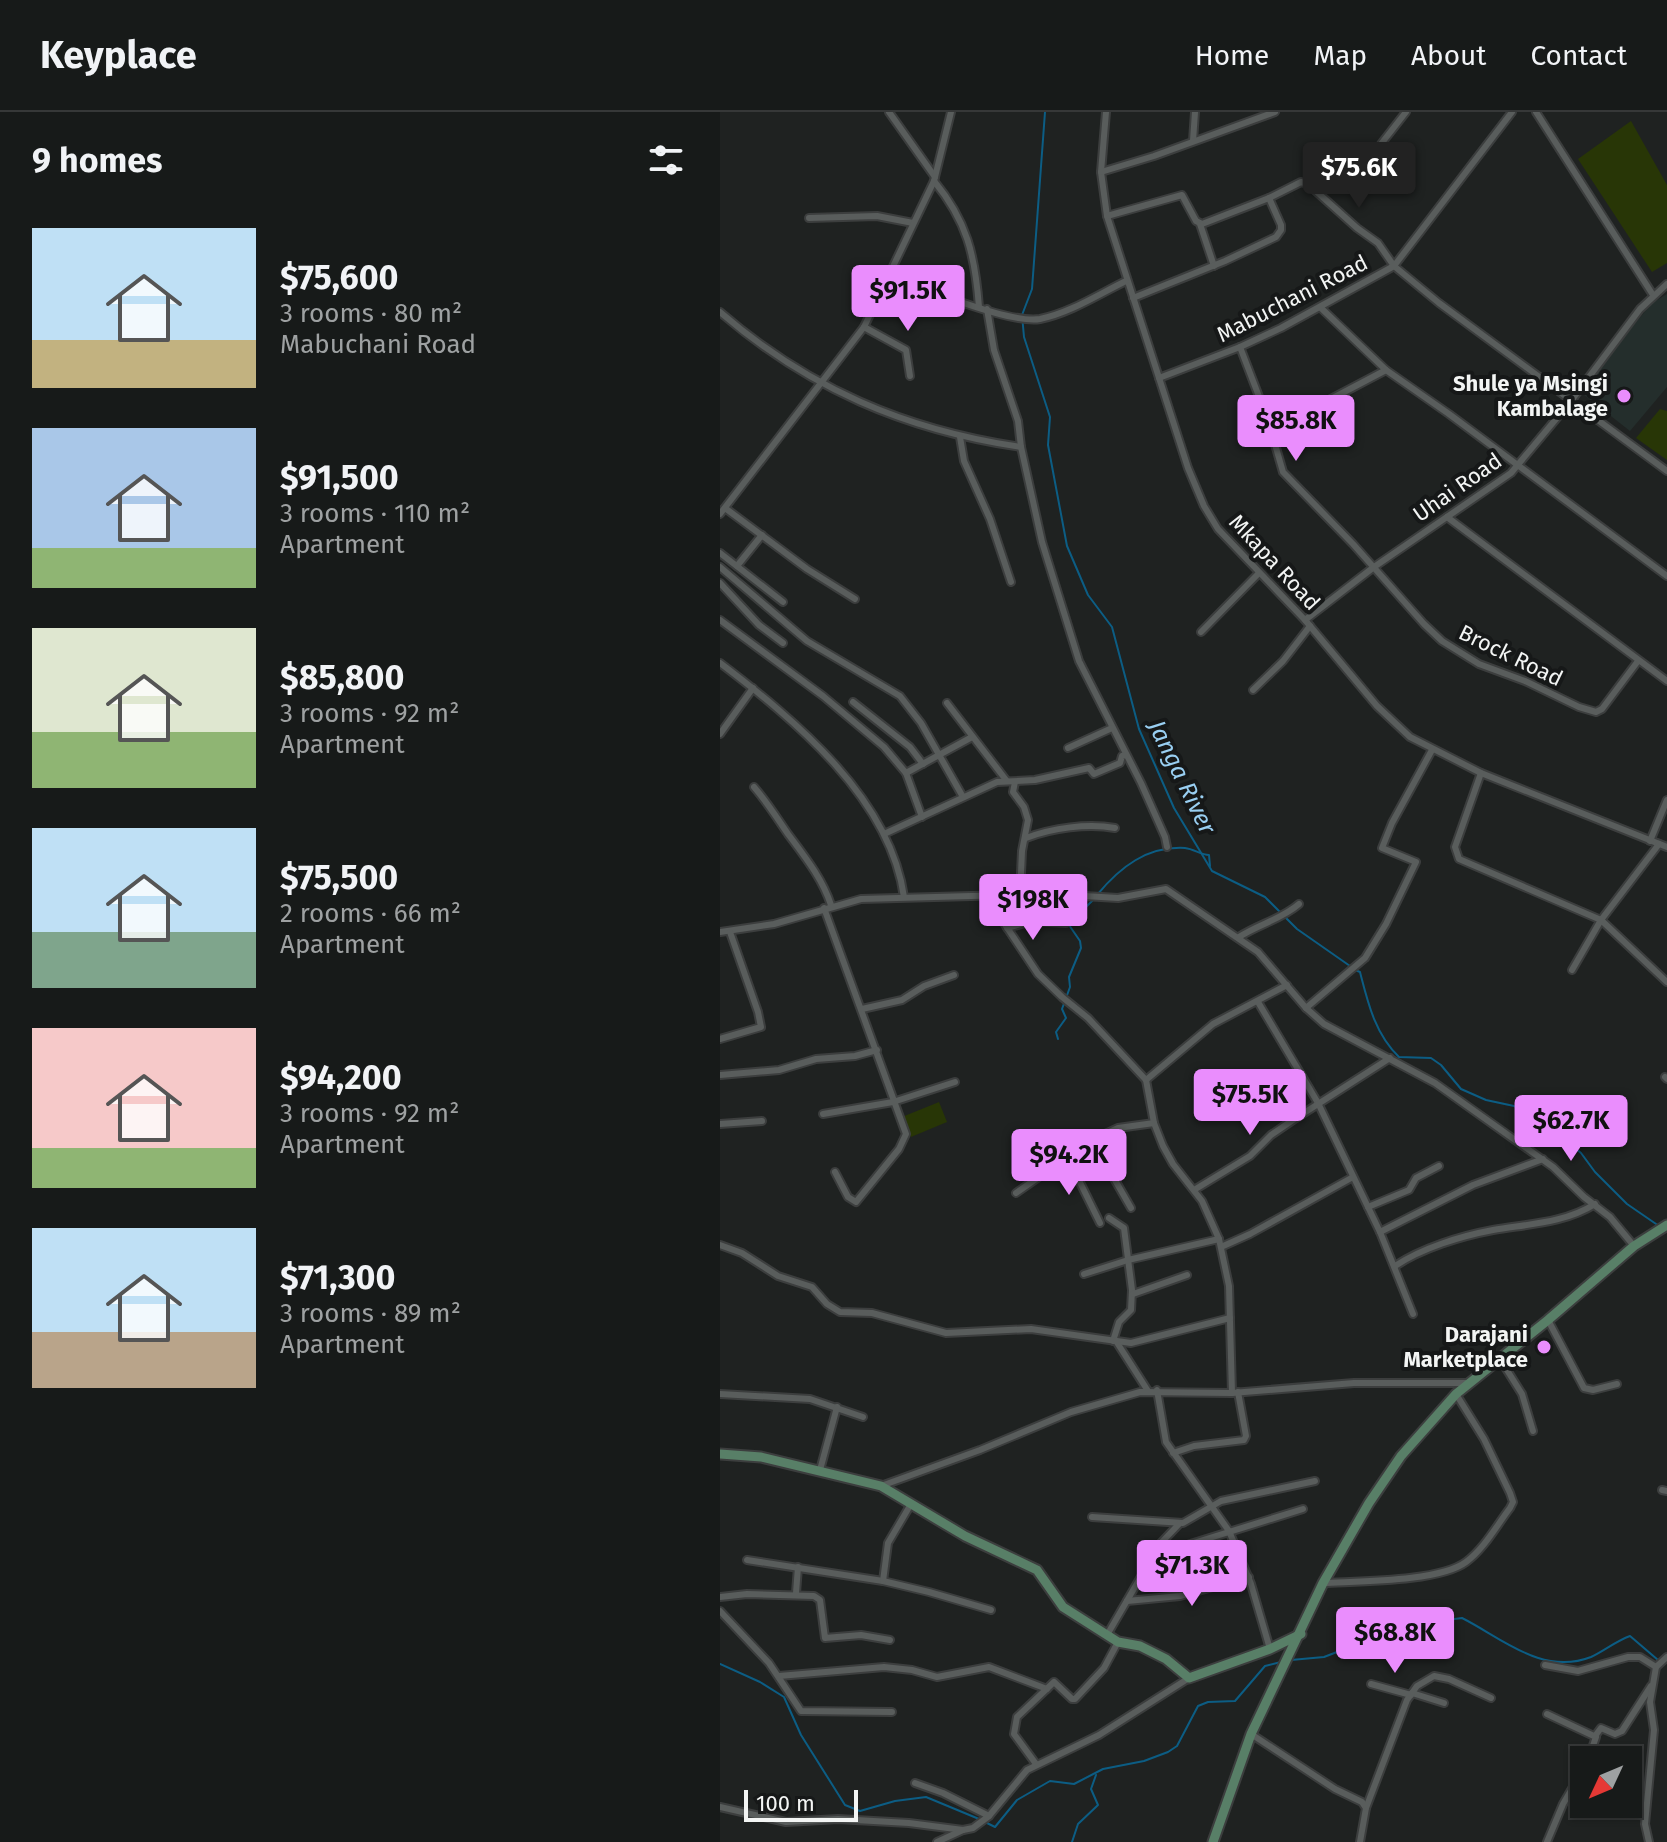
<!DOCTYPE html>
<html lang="en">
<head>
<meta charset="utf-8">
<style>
  body { margin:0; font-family:"Fira Sans",sans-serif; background:#242726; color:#f1f3f6; height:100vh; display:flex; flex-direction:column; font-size:30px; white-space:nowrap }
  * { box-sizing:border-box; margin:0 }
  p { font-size:26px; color:#9ea1a2 }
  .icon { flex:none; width:44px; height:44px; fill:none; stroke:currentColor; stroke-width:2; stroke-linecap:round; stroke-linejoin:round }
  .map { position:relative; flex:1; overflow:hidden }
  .drawer { display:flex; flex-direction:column; background:#171a19; width:720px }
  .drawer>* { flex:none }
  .needle { width:52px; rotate:226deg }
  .buttons { position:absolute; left:850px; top:1634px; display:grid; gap:16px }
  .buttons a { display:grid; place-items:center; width:72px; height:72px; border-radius:0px; background:#171a19; box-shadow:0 2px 6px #0004,0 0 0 2px #363838; font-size:40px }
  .scale { position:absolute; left:24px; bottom:20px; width:114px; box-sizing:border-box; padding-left:8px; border:4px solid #f3f5f4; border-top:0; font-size:22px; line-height:28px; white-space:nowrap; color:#f3f5f4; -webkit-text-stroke:6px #161818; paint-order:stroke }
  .price { position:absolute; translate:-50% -68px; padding:0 18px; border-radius:8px; background:#ea8dfd; color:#111; font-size:26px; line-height:52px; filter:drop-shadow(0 2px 4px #0008) }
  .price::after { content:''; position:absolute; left:50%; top:48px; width:24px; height:18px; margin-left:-12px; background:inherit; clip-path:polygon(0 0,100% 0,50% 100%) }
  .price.on { background:#222; color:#fff }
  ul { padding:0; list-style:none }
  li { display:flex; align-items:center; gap:24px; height:200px; padding:0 32px }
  li span { display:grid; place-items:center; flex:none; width:224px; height:160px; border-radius:0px; color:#555 }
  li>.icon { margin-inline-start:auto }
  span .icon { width:96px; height:96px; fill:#fffc; stroke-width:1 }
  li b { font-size:34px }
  h2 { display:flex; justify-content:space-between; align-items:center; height:96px; padding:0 32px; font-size:34px }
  header { display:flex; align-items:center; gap:48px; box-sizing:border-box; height:112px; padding:0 40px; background:#171a19; border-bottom:2px solid #363838 }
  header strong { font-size:38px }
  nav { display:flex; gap:44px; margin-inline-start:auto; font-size:28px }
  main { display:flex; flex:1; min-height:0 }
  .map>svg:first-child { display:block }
</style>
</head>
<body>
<header>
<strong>Keyplace</strong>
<nav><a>Home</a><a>Map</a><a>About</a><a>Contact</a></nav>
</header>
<main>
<section class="drawer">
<h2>9 homes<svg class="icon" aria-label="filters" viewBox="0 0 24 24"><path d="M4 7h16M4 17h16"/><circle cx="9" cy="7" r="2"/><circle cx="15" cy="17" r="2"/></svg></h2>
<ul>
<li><span style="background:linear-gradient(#bfe0f5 70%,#c2b280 0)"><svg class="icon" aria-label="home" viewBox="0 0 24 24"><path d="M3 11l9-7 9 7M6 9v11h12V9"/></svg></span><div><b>$75,600</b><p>3 rooms · 80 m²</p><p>Mabuchani Road</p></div></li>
<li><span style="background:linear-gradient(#a9c7e8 75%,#8fb573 0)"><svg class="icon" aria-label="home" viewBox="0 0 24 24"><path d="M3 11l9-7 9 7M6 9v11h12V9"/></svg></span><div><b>$91,500</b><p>3 rooms · 110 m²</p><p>Apartment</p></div></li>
<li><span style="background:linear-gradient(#dfe7d0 65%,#8fb573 0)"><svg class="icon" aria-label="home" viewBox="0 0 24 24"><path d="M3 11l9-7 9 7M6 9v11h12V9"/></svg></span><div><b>$85,800</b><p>3 rooms · 92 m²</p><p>Apartment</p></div></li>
<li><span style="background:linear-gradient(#bfe0f5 65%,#7fa58c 0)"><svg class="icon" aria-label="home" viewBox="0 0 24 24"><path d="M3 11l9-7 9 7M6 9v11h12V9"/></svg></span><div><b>$75,500</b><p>2 rooms · 66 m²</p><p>Apartment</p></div></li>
<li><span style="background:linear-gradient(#f6c9c9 75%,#8fb573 0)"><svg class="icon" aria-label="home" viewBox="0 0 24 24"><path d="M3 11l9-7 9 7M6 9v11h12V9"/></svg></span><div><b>$94,200</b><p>3 rooms · 92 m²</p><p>Apartment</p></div></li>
<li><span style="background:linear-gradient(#bfe0f5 65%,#b9a48a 0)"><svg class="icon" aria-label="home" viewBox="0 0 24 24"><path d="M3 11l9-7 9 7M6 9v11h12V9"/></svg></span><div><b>$71,300</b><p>3 rooms · 89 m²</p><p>Apartment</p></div></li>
</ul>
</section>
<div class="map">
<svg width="947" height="1730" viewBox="0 0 947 1730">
  <rect width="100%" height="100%" fill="#1f2221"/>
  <path fill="#242e2c" d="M947 182V275L910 319 859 279 932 191Z"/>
  <g fill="#283606">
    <path d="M911 9 947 73V151L932 160 858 47Z"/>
    <path d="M940 297 947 299V348L916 326Z"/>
    <path d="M219 990 227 1010 191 1025 182 1005Z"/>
  </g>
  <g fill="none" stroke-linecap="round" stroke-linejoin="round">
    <g stroke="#0c5d84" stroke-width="2">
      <path d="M325 0 312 177 302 203 304 225 330 305 328 333 347 434 368 483 392 515 419 617 454 696 492 759 545 785 561 801"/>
      <path d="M377 783C400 755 427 734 465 736 474 737 481 743 489 743L490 754"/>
      <path d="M565 805 577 817 630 854"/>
      <path d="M635 858 640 860C648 891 655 922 679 945L711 946 721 953 741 977 766 988 794 994 840 1023 861 1041 875 1060 907 1092 939 1114"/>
      <path d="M338 927 336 920 346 906 342 897 350 875 349 865 361 836 360 829 349 813 350 807 364 797 373 788"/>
      <path d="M571 1548 604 1545 617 1540 622 1531 651 1522 690 1504 709 1505 719 1509 742 1506C782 1526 822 1564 871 1545 884 1539 896 1529 910 1524L938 1548"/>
      <path d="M0 1552 40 1570 64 1585 81 1623 125 1693 140 1699 175 1689 206 1685 259 1707"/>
      <path d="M265 1710 275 1715 297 1688 330 1669 354 1672 383 1657 424 1649 448 1640 457 1634 478 1594 488 1590 515 1589 545 1554 561 1550"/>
      <path d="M352 1730 358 1712 378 1693 371 1677 376 1663"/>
    </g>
    <g stroke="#3c3e3e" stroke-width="10">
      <g id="street">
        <path d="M169 0 215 65"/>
        <path d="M386 0 381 60 387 104 468 356 484 394 498 417 585 508 657 594 690 625 761 661 947 735"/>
        <path d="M816 0 933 183"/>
        <path d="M473 29 475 0"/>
        <path d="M661 32 686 0"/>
        <path d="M381 60 434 44 555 0"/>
        <path d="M214 69C247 109 255 143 259 195"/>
        <path d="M387 104 462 83 476 109 482 112 549 86"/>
        <path d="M89 106 157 104 193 111"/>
        <path d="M480 112 494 154"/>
        <path d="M171 162C201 176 290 212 320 207 350 201 379 182 406 169"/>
        <path d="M413 186 505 149 556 125 561 118V113L549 86 581 70 588 72 637 116 658 131 674 154 719 191 947 359"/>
        <path d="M601 196 666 258 729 302 947 464"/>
        <path d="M267 197 274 238 298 309 301 335 322 430 359 549 421 671 445 725 447 735"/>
        <path d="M0 200C88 276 185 318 301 335"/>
        <path d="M144 215 186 238 190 264"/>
        <path d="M520 235 548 308 563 360 633 432 704 512 722 529 759 552 805 569 859 595 876 600 882 597 918 549"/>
        <path d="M439 266 520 235 561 216 674 154 792 0"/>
        <path d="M548 308H571L666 258"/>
        <path d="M240 325 244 349 270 407 291 470"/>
        <path d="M5 396 87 457 135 487"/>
        <path d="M0 402 144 215 214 69 231 0"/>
        <path d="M727 405 947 569"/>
        <path d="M0 441 63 490"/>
        <path d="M17 454 42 423"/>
        <path d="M0 455 87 529 180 584 201 611 243 685"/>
        <path d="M0 471 39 513 63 531"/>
        <path d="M0 508 103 584 164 635 186 661 202 705"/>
        <path d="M585 508 654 455 791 361 851 289 920 197 947 172"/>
        <path d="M481 520 539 461"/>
        <path d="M0 551C75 608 170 686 184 785"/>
        <path d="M533 578 563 549 590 514"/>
        <path d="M133 590 190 635 203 652"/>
        <path d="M227 591 286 668"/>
        <path d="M0 622 33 576"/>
        <path d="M348 636 392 616"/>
        <path d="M186 661 252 625"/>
        <path d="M761 661 735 735 739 747 881 808 947 870"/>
        <path d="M295 670 293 680 304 695 308 708 302 739 300 783"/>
        <path d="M34 675C47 690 57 706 68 722 85 745 102 766 111 793"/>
        <path d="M164 722 277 670 315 668 369 656 374 662 400 651 402 644 406 643"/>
        <path d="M306 726C332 716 368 711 395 716"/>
        <path d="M930 729 947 688"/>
        <path d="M271 784 282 808 318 862 342 885 368 906 426 968 434 1011 443 1034 453 1052 482 1089 499 1127 509 1174 512 1281"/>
        <path d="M104 796 186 1022 179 1037 136 1090 128 1085 115 1060"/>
        <path d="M287 816 312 809 346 811"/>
        <path d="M0 820 54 812 141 787 330 782 398 786 446 777 538 840 586 896 604 912 715 971 833 1055 864 1085 890 1105 914 1134"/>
        <path d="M519 825C539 812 562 807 579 792"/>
        <path d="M852 858 881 808 939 732"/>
        <path d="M538 890 598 991 660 1120 693 1202"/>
        <path d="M586 896 645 846 666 812 696 750 662 736 672 711 712 638"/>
        <path d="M142 897 182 888 204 874 234 863"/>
        <path d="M0 927 41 915 38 900 10 820"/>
        <path d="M0 963 59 958 96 947 135 944 157 938"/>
        <path d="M945 965 947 967"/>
        <path d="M426 968 493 912 567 873"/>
        <path d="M103 1002 173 990 235 970"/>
        <path d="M0 1012 42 1009"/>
        <path d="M372 1028 411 1096"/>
        <path d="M347 1044 380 1111"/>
        <path d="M474 1078 530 1044 551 1023 573 1008 670 946"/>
        <path d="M296 1081 372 1028 398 1016 434 1011"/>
        <path d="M648 1095 689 1078 696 1066 719 1054"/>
        <path d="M389 1106 404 1116 412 1178 411 1198 399 1210 393 1229"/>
        <path d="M660 1120 753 1073 823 1047"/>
        <path d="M0 1133 22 1141 58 1164 92 1175 107 1192 120 1200 152 1201 226 1221 311 1217 411 1231 510 1206"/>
        <path d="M501 1135 530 1122 633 1065"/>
        <path d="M675 1154C702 1136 741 1124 773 1118 808 1112 845 1111 875 1092"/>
        <path d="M364 1162 408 1148 499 1127"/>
        <path d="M413 1182 467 1163"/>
        <path d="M828 1208 864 1276 873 1278 897 1272"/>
        <path d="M396 1229 428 1279"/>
        <path d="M780 1247 802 1282 813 1319"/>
        <path d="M437 1278 446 1330 509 1419 531 1472 550 1537"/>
        <path d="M0 1282 90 1287 143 1305"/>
        <path d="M453 1341 474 1334 524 1328 526 1324 518 1280"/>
        <path d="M100 1358 117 1295"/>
        <path d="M161 1374 260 1338 351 1300 420 1280 512 1281 634 1271H748"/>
        <path d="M942 1378 947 1379"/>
        <path d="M372 1405 463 1411 501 1389 595 1369"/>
        <path d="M436 1440 464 1434 583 1397"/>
        <path d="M27 1448 163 1469 209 1480 271 1498"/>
        <path d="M163 1469 168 1431 191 1392"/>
        <path d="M603 1471C639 1469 719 1470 746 1450 764 1437 777 1413 790 1396L793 1390 790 1381 764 1327 736 1282"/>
        <path d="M76 1481 78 1455"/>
        <path d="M0 1485 27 1482 94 1484 100 1488 105 1526 141 1523 170 1528"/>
        <path d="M407 1489 460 1484 529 1465"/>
        <path d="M0 1499 49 1551 81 1599 172 1600"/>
        <path d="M387 1523 440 1432 459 1412"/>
        <path d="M825 1553 858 1559 908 1545H920L936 1555"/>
        <path d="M59 1564 164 1555 192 1558 217 1565 269 1555 327 1577"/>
        <path d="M651 1572 691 1583"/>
        <path d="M692 1581 724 1591"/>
        <path d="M827 1602 876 1625 868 1648"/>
        <path d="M531 1622 615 1677 642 1690 646 1696 640 1730"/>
        <path d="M875 1624 881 1616 895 1622 902 1619 931 1574"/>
        <path d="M316 1652 294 1622 297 1605 334 1570 352 1587H355L384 1556 398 1530"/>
        <path d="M195 1671 223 1681 269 1704"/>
        <path d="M0 1695 66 1710 118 1707 189 1711 243 1718 253 1716 269 1704 307 1658 379 1623 469 1566"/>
        <path d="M646 1696 687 1588 697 1574 714 1564 729 1567 771 1586"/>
        <path d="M217 1730 243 1718"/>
        <path d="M827 1730 843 1692 864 1656"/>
        <path d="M929 1730 925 1712 934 1618 930 1590 936 1555 947 1545"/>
      </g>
    </g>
    <g stroke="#3c3e3e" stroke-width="13">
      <g id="secondary">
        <path d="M0 1342 41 1345 161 1374 245 1424 317 1458 343 1495 398 1530 420 1534 446 1547 469 1566 550 1537 581 1522"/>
        <path d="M493 1730 531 1622 603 1471 649 1391 681 1344 736 1282 828 1208 914 1134 947 1113"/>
      </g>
    </g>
    <use href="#street" stroke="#595d5c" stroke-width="6"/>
    <use href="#secondary" stroke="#587f67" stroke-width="9"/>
  </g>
  <g fill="#ea8dfd" stroke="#161818" stroke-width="3">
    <circle cx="904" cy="284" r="8"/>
    <circle cx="824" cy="1235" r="8"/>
  </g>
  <g text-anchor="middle" stroke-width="8" stroke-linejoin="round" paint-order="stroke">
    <g font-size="22" fill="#f3f5f4" stroke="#161818">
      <text transform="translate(572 186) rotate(-27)" y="8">Mabuchani Road</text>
      <text transform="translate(737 375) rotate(-35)" y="8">Uhai Road</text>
      <text transform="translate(555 450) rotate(47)" y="8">Mkapa Road</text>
      <text transform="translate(791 543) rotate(26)" y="8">Brock Road</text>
    </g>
    <g font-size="22" font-weight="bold" fill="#f3f5f4" stroke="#161818" text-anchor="end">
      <text x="888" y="279">Shule ya Msingi<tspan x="888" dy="25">Kambalage</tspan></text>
      <text x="808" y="1230">Darajani<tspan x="808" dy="25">Marketplace</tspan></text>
    </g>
    <g font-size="24" font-style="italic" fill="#99cff2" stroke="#161818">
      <text transform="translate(462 665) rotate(64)" y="8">Janga River</text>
    </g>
  </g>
</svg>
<div class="buttons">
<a><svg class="needle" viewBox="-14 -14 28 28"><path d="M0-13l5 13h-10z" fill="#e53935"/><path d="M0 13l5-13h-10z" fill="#9ea1a2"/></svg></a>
</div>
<div class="scale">100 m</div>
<b class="price on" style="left:639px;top:98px">$75.6K</b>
<b class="price" style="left:188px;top:221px">$91.5K</b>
<b class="price" style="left:576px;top:351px">$85.8K</b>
<b class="price" style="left:313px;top:830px">$198K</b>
<b class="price" style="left:530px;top:1025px">$75.5K</b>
<b class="price" style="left:851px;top:1051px">$62.7K</b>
<b class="price" style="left:349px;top:1085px">$94.2K</b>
<b class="price" style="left:472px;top:1496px">$71.3K</b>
<b class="price" style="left:675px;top:1563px">$68.8K</b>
</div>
</main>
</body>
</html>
